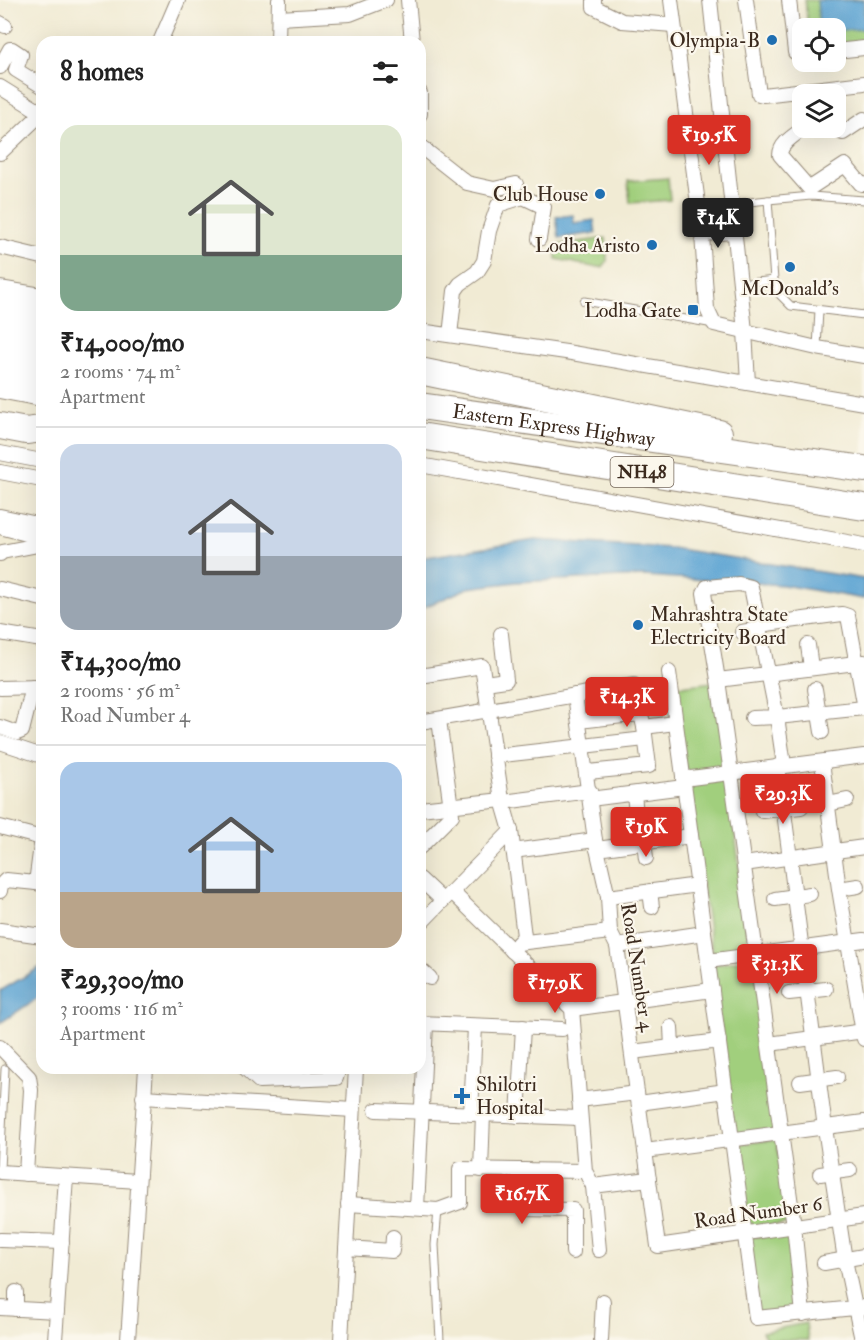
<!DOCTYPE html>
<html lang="en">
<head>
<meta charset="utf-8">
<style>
  body { margin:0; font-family:"IM FELL Double Pica",serif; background:#f2f2f2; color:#222; height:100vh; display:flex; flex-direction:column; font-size:22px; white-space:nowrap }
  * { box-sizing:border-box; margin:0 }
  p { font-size:20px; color:#767676 }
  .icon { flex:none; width:33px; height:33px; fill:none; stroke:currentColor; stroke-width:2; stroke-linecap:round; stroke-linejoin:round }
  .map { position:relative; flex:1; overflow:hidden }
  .side { position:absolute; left:36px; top:36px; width:390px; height:1038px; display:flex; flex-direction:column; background:#fff; border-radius:18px; box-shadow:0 6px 24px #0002 }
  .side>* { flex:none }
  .buttons { position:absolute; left:792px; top:18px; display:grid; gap:12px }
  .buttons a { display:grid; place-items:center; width:54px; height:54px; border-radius:12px; background:#fff; box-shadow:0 6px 24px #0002; font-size:30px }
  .price { position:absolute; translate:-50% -51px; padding:0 14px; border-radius:6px; background:#d93025; color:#fff; font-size:20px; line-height:39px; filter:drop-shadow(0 2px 3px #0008) }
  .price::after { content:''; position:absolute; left:50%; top:36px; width:18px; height:14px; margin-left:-9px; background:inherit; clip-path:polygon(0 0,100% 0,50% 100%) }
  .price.current { background:#222; color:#fff }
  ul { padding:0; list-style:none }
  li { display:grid; align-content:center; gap:12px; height:318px; padding:0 24px }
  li+li { border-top:2px solid #e0e0e0 }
  li span { display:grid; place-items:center; height:186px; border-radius:18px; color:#555 }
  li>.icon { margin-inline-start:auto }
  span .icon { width:108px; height:108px; fill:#fffc; stroke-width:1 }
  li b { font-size:26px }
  h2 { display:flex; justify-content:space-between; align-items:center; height:72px; padding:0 24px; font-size:26px }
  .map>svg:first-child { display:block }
</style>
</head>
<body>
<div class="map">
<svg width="864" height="1340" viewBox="0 0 864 1340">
  <rect width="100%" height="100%" fill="#fbf7ec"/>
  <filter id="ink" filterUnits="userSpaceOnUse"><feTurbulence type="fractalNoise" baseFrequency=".0167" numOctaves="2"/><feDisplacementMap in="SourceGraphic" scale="12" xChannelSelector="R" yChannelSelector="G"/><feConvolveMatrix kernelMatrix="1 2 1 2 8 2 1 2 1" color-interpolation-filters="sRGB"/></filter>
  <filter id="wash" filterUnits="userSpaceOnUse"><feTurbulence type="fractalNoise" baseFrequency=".008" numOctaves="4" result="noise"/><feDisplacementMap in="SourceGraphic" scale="24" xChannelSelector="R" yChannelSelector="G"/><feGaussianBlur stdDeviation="1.35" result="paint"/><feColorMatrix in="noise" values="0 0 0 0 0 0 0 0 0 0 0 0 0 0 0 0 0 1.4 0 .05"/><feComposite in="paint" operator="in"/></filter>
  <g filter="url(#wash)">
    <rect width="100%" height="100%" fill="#f1ebd4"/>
    <g fill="#a1cf7d" stroke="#6e7c4e" stroke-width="1.5">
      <path d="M805 0H864V45L836 48V28H808Z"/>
      <path d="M668 178 670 200 630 203 628 181Z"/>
      <path d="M606 238 607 261 603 267H593L556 259 557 245Z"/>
      <path d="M713 682 728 771 686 775 674 687Z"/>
      <path d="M728 777 750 953 713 957 687 784Z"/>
      <path d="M753 958 778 1131 733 1137 713 965Z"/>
      <path d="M776 1140 793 1223 748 1229 735 1144Z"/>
      <path d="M793 1234 800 1311 757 1313 748 1237Z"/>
      <path d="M806 1323 808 1340H767L762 1332Z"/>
    </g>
    <g fill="#5da4d3" stroke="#4c6778" stroke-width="1.5">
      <path d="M817 0H864V29L836 31V28H819Z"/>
      <path d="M573 215 574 223 594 220 596 233 559 238 556 217Z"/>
      <path d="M535 540 672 548 864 579V599L783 585 644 576 516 582 468 588 420 609V558Z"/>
      <path d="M42 966V995L0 1023V991Z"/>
    </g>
  </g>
  <g filter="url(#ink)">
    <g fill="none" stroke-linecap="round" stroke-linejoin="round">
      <g stroke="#968a79" stroke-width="9">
        <g id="lane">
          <path d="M768 200 811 196 864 200"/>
          <path d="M731 204 768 200 774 280 739 284"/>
          <path d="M774 280 779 294 791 306 864 315"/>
          <path d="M584 301 714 324"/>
          <path d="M817 348 819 310"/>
          <path d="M0 1169 5 1069"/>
          <path d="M438 1210 435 1245 440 1340"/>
        </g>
      </g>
      <g stroke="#968a79" stroke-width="16">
        <g id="street">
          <path d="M408 0 412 42"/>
          <path d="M594 0V7L622 21 673 25"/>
          <path d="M671 0 702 234 707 309 714 324 817 348 864 356"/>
          <path d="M710 0 745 331 748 383"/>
          <path d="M746 0 759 94 763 95 864 83"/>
          <path d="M789 0 795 52 802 53"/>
          <path d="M279 18 350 14 386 0"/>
          <path d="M0 23 5 26"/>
          <path d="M160 42 178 0"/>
          <path d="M278 42 279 0"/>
          <path d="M836 51 864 48"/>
          <path d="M0 67 10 49H12L21 55 16 70 42 86"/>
          <path d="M0 87 42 113"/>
          <path d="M420 93V114"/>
          <path d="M836 122 839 131 843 133 864 119"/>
          <path d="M804 128C795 135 780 143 780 155L808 187 810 188 845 165 861 184H864"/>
          <path d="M420 146 467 183 494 189 516 184"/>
          <path d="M0 153 42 113"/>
          <path d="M702 234 734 232"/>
          <path d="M0 247 42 257"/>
          <path d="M420 331 566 352 864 403"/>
          <path d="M450 335 455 291 460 284 477 272 484 261 489 231 498 205 523 197 544 207 539 239"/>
          <path d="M0 453 42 461"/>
          <path d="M420 465 864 545"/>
          <path d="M0 472 42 480"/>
          <path d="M0 516 42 525"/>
          <path d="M0 527 42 538"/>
          <path d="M0 554 2 552 38 545 42 539"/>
          <path d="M0 589 42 599"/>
          <path d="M759 625 842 614 848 616 864 703"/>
          <path d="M742 632 759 629"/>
          <path d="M0 633 42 640"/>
          <path d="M808 645 811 668"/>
          <path d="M669 672 756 1318 864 1307"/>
          <path d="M420 676 482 666 502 800 511 831 420 924"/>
          <path d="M718 680 864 662"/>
          <path d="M485 683 506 680 501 634"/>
          <path d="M0 688 40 687"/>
          <path d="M815 689 822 732"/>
          <path d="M575 695 595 840 608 897 610 932 617 946 658 1246 864 1216"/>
          <path d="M752 718 777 717 751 587 739 584 707 587 704 593 718 680 794 1226 803 1314"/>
          <path d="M579 721 640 714"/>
          <path d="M420 722 634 685 644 727 649 766 588 772"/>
          <path d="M0 727 17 733 22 731 33 687"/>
          <path d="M644 727 675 723"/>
          <path d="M0 742 42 756"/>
          <path d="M495 756 645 739"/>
          <path d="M822 762 839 889 864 1039"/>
          <path d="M784 765 777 717 864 708"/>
          <path d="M778 766 825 1128 845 1260 862 1340"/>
          <path d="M683 779 864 756"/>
          <path d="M634 794 636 814"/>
          <path d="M590 799 684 787"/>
          <path d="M503 802 590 791"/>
          <path d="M828 804 847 800"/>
          <path d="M420 809 502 800"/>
          <path d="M762 811 801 807"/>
          <path d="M0 827 42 838"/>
          <path d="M511 831 524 936 512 951"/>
          <path d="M42 838 36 883 42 884"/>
          <path d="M644 842 646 858"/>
          <path d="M420 847 452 815 439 720"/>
          <path d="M597 849 691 836"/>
          <path d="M513 851 595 840"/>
          <path d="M744 864 864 847"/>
          <path d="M420 879 438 896"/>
          <path d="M839 889 858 886"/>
          <path d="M0 891 1 885 6 880 36 883"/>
          <path d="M650 891 652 907"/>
          <path d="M452 892 572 1009 585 1171 593 1186 649 1179"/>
          <path d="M608 897 698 885"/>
          <path d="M775 899 810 894"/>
          <path d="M0 930 42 936"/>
          <path d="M518 943 610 932"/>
          <path d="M617 946 704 933"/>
          <path d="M708 961 864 940"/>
          <path d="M420 969 430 978"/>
          <path d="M789 993 826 989"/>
          <path d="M572 1009 712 990"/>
          <path d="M420 1023 562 1029"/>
          <path d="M671 1027 672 1047"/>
          <path d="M769 1044 864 1031"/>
          <path d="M0 1047 29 1077 31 1090 26 1174"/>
          <path d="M632 1052 719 1041"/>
          <path d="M245 1068 259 1081 336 1078 339 1068"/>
          <path d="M800 1082 837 1077"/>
          <path d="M143 1097 353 1110"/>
          <path d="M579 1100 637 1093"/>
          <path d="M639 1103 726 1091"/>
          <path d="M376 1110 580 1118"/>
          <path d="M471 1114 475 1026"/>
          <path d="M518 1116 523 1027"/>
          <path d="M645 1151 864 1122"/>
          <path d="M481 1170 483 1114"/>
          <path d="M524 1170V1209L573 1210V1252"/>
          <path d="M0 1172 138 1181"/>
          <path d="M820 1174 850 1170"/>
          <path d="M593 1186 599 1250"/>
          <path d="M348 1204 438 1210 460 1202V1169L585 1171"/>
          <path d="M417 1208 426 1024"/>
          <path d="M0 1240 62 1242"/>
          <path d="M346 1248 392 1251 393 1237"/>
          <path d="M824 1263 864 1256"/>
          <path d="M0 1308 57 1311"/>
          <path d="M16 1309V1292"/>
          <path d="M55 1340 66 1177"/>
          <path d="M128 1340 146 1068"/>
          <path d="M341 1340 356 1068"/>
          <path d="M601 1340 603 1301"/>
        </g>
      </g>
      <g stroke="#968a79" stroke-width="28">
        <g id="highway">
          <path d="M0 294 42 301"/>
          <path d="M0 317 42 325"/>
          <path d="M0 339 42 346"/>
          <path d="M0 363 42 371"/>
          <path d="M420 371 719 433"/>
          <path d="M0 385 42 393"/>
          <path id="s1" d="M420 406 864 469"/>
          <path d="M0 426 26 431 42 429"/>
          <path d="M420 436 864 507"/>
        </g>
      </g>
      <use href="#lane" stroke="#fff" stroke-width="7"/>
      <use href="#street" stroke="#fff" stroke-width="14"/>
      <use href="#highway" stroke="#fff" stroke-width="26"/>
    </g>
  </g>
  <g fill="#1f6fb2" stroke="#fbf7ec" stroke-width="2">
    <circle cx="772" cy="40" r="6"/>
    <circle cx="600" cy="194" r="6"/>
    <circle cx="652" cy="245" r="6"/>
    <circle cx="790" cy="267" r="6"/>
    <rect x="687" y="304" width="12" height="12" rx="3"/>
    <circle cx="638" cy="625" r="6"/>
    <path d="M459 1087h6v6h6v6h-6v6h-6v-6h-6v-6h6z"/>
  </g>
  <g text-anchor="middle" stroke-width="4.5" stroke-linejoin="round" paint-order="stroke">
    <rect fill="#fbf7ec" stroke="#75685c" stroke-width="1.5" x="610.5" y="457" width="63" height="30" rx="4.5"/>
    <g font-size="18" font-weight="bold" fill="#3b2a1e">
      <text x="642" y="478">NH48</text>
    </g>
    <g font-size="20" fill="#3b2a1e" stroke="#fbf7ec" text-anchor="end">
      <text x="760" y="47">Olympia-B</text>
      <text x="588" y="201">Club House</text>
      <text x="640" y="252">Lodha Aristo</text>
      <text x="790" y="295" text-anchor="middle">McDonald's</text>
      <text x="681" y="317">Lodha Gate</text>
      <text x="650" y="621" text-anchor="start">Mahrashtra State<tspan x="650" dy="23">Electricity Board</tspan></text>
      <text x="476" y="1091" text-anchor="start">Shilotri<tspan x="476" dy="23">Hospital</tspan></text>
    </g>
    <g font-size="20" fill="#3b2a1e" stroke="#fbf7ec">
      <text dy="7" stroke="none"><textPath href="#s1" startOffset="135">Eastern Express Highway</textPath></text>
      <text transform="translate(638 967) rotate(81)" y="7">Road Number 4</text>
      <text transform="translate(758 1212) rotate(-8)" y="7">Road Number 6</text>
    </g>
  </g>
</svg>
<div class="buttons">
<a><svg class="icon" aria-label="locate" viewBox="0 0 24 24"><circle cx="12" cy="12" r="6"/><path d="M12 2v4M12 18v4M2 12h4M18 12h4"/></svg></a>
<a><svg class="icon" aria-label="layers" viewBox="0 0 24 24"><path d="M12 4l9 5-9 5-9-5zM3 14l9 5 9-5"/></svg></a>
</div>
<b class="price" style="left:709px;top:166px">₹19.5K</b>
<b class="price current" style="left:718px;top:249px">₹14K</b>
<b class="price" style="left:627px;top:728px">₹14.3K</b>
<b class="price" style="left:783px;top:825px">₹29.3K</b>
<b class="price" style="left:646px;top:858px">₹19K</b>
<b class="price" style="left:777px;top:995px">₹31.3K</b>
<b class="price" style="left:555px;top:1014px">₹17.9K</b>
<b class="price" style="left:522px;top:1225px">₹16.7K</b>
<section class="side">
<h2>8 homes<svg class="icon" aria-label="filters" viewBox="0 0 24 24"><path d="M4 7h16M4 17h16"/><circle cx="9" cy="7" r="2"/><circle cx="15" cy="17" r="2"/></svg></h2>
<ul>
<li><span style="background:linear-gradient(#dfe7d0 70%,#7fa58c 0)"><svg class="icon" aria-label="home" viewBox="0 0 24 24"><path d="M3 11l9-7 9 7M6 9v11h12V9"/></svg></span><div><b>₹14,000/mo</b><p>2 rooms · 74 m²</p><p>Apartment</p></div></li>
<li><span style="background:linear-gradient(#c9d6e8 60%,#9aa5b1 0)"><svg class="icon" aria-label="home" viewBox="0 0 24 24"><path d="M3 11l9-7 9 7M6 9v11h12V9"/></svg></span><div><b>₹14,300/mo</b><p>2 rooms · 56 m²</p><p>Road Number 4</p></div></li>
<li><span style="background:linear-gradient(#a9c7e8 70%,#b9a48a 0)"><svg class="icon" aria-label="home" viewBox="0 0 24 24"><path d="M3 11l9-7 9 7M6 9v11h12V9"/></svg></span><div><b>₹29,300/mo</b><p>3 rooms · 116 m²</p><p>Apartment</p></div></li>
</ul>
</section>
</div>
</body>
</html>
